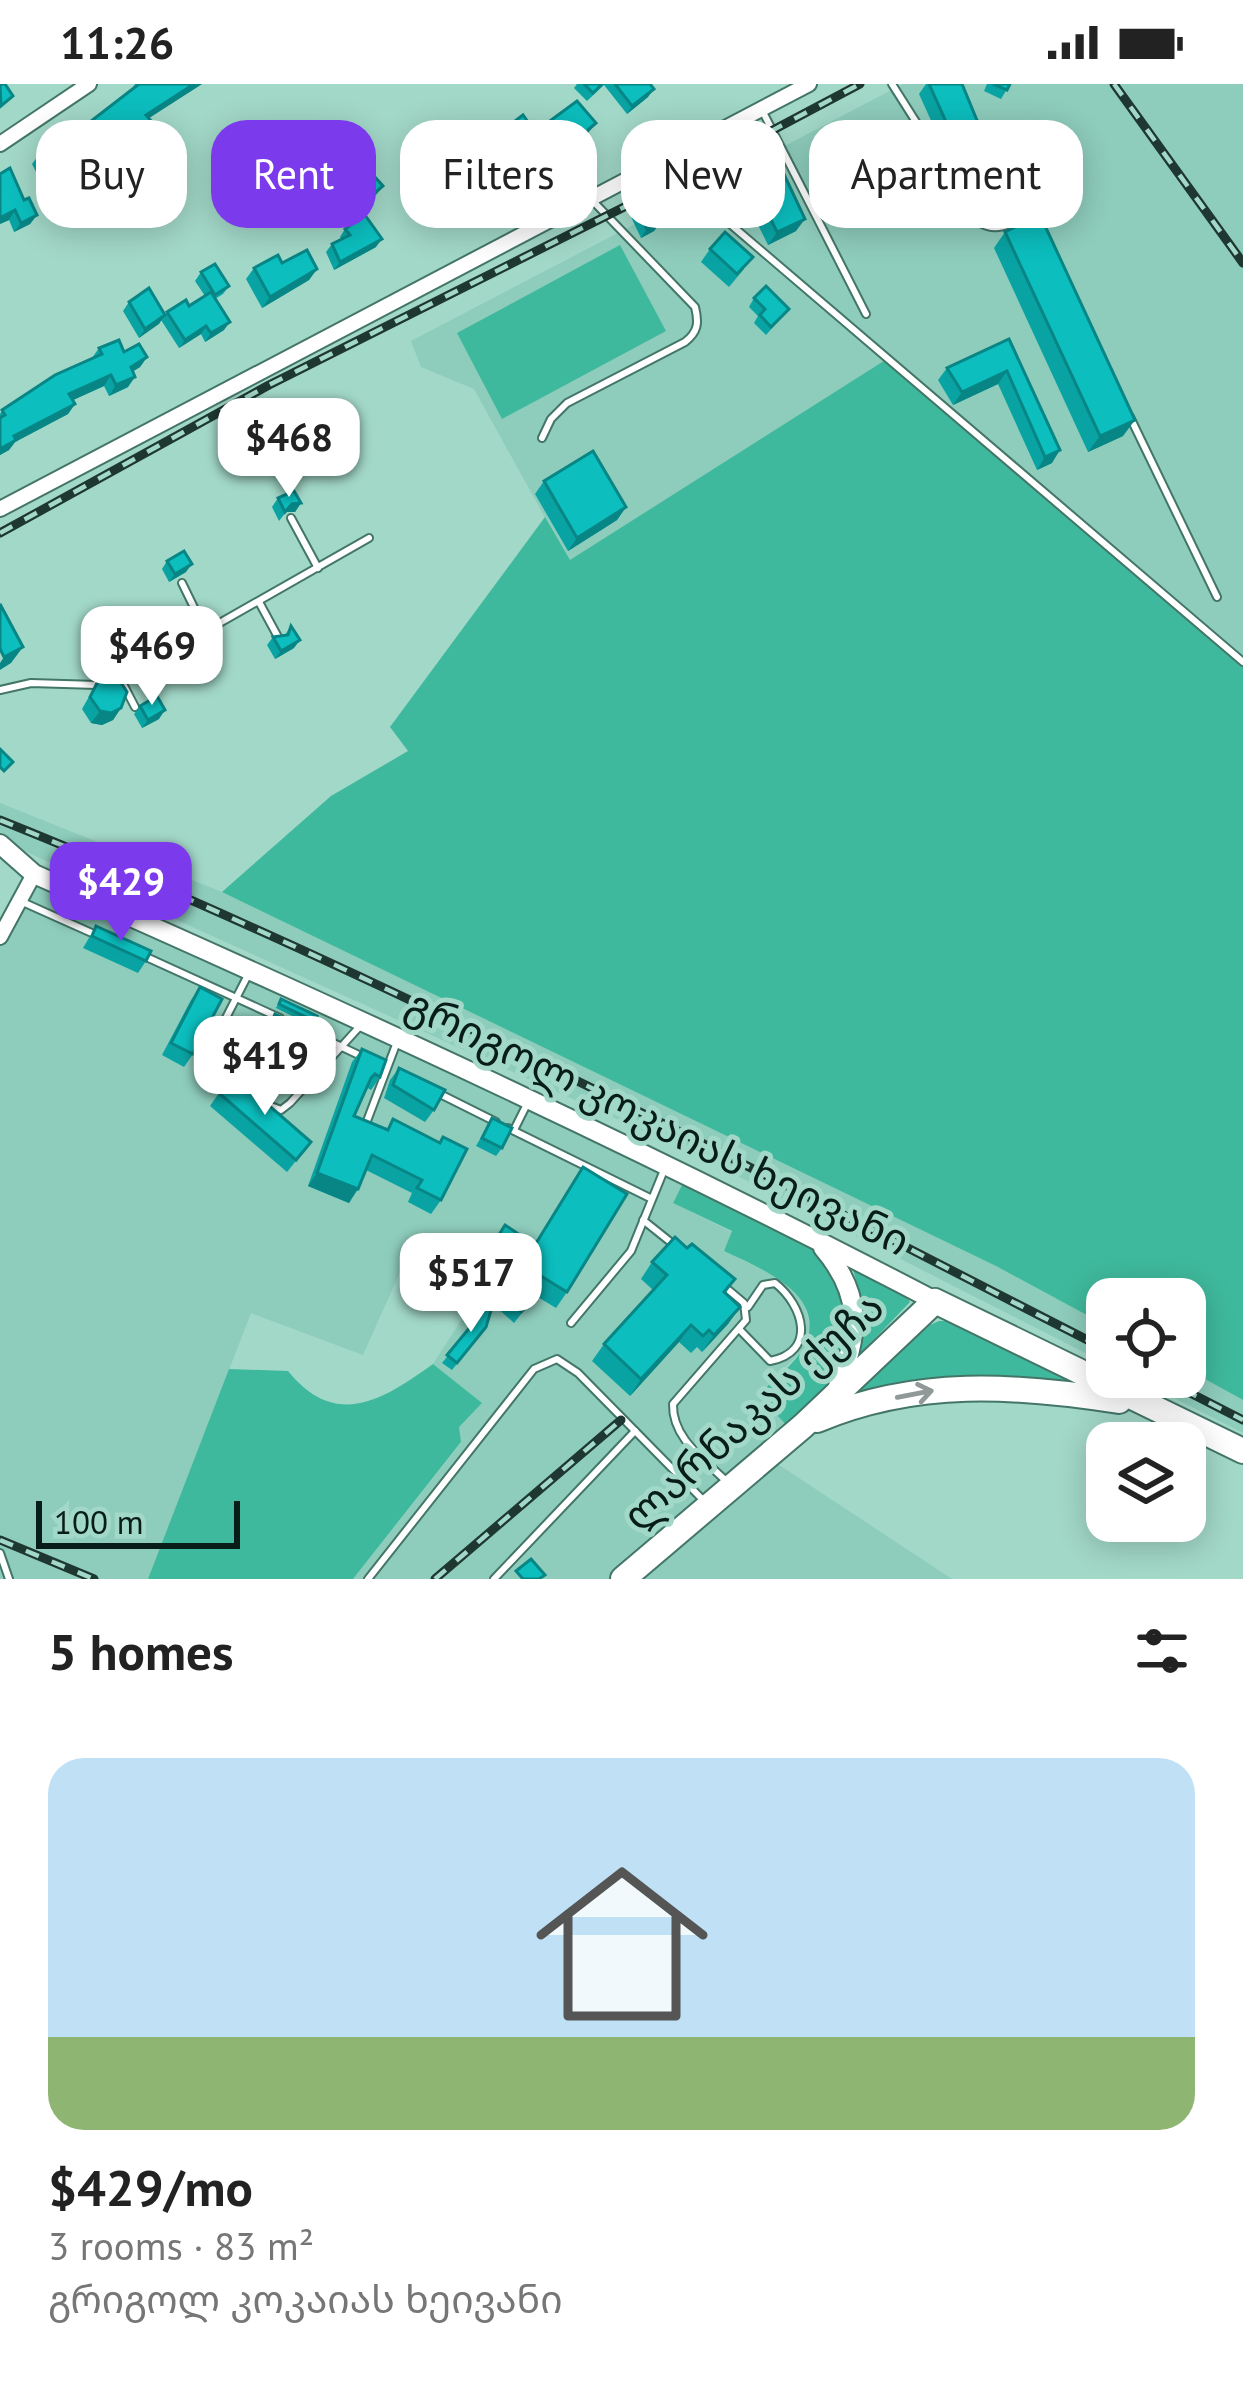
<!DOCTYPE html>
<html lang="en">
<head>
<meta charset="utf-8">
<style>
  body { margin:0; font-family:"PT Sans","Noto Sans Georgian",sans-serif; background:#f6f6f6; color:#222; height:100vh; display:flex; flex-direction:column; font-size:45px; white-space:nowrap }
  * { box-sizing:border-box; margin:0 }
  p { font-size:39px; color:#767676 }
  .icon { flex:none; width:66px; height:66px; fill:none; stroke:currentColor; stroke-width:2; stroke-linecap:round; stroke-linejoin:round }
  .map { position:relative; height:1495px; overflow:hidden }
  .side { display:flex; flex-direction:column; background:#fff; flex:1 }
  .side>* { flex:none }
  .top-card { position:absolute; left:36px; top:36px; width:1173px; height:108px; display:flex; gap:24px }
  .controls { position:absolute; left:1086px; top:1194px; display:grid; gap:24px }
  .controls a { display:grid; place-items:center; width:120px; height:120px; border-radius:24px; background:#fff; box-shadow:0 6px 30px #0003; font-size:60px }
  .scale { position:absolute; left:36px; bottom:30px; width:204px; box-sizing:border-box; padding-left:12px; border:6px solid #081d18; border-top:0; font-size:33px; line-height:42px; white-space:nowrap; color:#081d18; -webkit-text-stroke:9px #a2d8c8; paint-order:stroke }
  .price { position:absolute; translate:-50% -102px; padding:0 27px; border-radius:24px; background:#fff; color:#222; font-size:39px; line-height:78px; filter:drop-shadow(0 3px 6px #0008) }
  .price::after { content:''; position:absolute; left:50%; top:72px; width:36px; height:27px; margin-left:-18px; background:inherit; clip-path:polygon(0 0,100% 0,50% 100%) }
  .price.current { background:#7c3aed; color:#fff }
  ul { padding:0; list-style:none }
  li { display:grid; align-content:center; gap:24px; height:636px; padding:0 48px }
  li span { display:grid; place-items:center; height:372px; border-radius:36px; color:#555 }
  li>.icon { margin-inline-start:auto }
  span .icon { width:216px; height:216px; fill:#fffc; stroke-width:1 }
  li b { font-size:51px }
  h2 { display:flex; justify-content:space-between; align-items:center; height:144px; padding:0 48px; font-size:51px }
  .pill { padding:0 42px; border-radius:36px; background:#fff; box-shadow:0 6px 30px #0003; font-size:42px; line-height:108px }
  .pill.current { background:#7c3aed; color:#fff }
  .status { display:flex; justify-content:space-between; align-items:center; height:84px; padding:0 60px; background:#fff; direction:ltr }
  .status svg { height:33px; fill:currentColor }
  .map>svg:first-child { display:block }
</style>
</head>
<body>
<div class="status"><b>11:26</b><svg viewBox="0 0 49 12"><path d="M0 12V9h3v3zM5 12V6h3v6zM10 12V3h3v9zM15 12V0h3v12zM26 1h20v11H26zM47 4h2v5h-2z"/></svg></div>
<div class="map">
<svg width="1243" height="1495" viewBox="0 0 1243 1495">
  <rect width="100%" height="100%" fill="#a2d8c8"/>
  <g fill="#8eccbb">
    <path d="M903 0H1243V578L569 477 474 305 421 283 411 257Z"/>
    <path d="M0 719 222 808 996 1182 1107 1242V1280L692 1069 0 756Z"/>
    <path d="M34 790 686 1093 673 1119 732 1148 724 1167 783 1196 804 1219 810 1242 803 1266 758 1310 794 1349 767 1373 952 1495H353L461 1359 458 1343 482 1319 433 1280 488 1195 413 1159 363 1271 251 1229 148 1495H0V853Z"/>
    <path d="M1185 1284 1243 1316V1349L1133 1293H1185Z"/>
  </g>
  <g fill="#3fb99d">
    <path d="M620 161 666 247 502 335 457 249Z"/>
    <path d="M887 275 1243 578V1316L1185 1284V1215H1107V1242L996 1182 222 808 331 712 408 667 390 643 545 433 570 476Z"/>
    <path d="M686 1093 817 1155 841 1185 850 1273 794 1349 758 1311C772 1297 795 1280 804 1263 830 1210 759 1184 724 1167L732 1147 673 1119Z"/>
    <path d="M853 1186 906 1211 910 1218 860 1270 864 1223Z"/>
    <path d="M939 1237H952L1078 1297 1075 1302 1016 1292 959 1296 862 1313 859 1302 930 1241Z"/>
    <path d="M433 1280 482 1319 459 1343 461 1358 353 1495H148L229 1285 288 1287C336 1346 383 1316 433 1280Z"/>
  </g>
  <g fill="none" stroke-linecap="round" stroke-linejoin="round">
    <g stroke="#437668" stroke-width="10">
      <g id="lane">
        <path d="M892 0 980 139C999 150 1013 138 1031 128"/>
        <path d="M763 28 866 230"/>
        <path d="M995 54 1035 137"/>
        <path d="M661 81 1243 578"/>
        <path d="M1130 333 1217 513"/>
        <path d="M542 354 551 335 567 319 685 258C698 248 699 239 695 223L590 114"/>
        <path d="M291 434 318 484"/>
        <path d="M182 499 206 548"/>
        <path d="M259 518 278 553"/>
        <path d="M121 596 135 623"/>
        <path d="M116 598 369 454"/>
        <path d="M0 606 31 599 97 601"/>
        <path d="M18 816 94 850"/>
        <path d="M144 872 280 934"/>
        <path d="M308 947 361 972"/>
        <path d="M239 999 216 981 211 963 249 889"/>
        <path d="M438 1009 496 1038"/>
        <path d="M268 1021 281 1026 290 1019 361 941"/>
        <path d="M367 1037 397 958"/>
        <path d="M508 1044 650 1114"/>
        <path d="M514 1046 527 1020"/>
        <path d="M643 1136 673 1160"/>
        <path d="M571 1239 631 1167 664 1086"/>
        <path d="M739 1245 770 1277C817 1268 804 1222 775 1199L763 1201 748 1223"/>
        <path d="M725 1396C702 1374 672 1353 673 1320L746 1236 744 1219 725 1203"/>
        <path d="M0 1469 9 1495"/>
        <path d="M368 1495 534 1285 557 1275 578 1289 706 1419"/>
        <path d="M494 1495 635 1347"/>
      </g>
    </g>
    <g stroke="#437668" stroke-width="18">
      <g id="street">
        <path d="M0 60 89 0"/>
        <path d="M0 425 809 0"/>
        <path d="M0 853 34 790"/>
      </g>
    </g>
    <g stroke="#437668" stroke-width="22">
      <g id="secondary">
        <path d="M0 760 34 790C338 924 640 1063 935 1217"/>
        <path d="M823 1164C863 1211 860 1250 837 1305"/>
      </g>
    </g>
    <g stroke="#437668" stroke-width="28">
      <g id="highway">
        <path d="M817 1336C917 1294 1015 1301 1119 1317"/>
        <path d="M623 1495 803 1342 935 1217 1243 1367"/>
      </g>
    </g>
    <use href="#lane" stroke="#fff" stroke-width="6"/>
    <use href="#street" stroke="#fff" stroke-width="14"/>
    <use href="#secondary" stroke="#fff" stroke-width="18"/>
    <use href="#highway" stroke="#fff" stroke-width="24"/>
    <g stroke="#1e3731" stroke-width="9">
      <g id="rail">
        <path d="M1114 0 1243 179"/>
        <path d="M0 449 269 301 694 88 860 0"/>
        <path d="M0 736C380 888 743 1080 1107 1266"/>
        <path d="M1159 1293 1243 1336"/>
        <path d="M0 1456 94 1495"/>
        <path d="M435 1495 621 1336"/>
      </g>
    </g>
    <use href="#rail" stroke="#a2d8c8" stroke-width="4.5" stroke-dasharray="14" stroke-linecap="butt"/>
  </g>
  <g fill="#0aa3a3">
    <path d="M135 0H202L148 34 151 53 133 69 122 55 100 71 102 91 85 103 75 88 81 80 95 70 79 50 86 41 132 5Z"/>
    <path d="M577 0H653L651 2 648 13 627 30 604 1 587 17 574 4Z"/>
    <path d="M926 0H962L983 51 974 64 948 74 919 10Z"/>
    <path d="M987 0H1010L1001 15 984 7Z"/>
    <path d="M535 48 588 49 550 83 538 68 490 104 471 76 478 65Z"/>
    <path d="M38 72 68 102 48 112 32 80Z"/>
    <path d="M443 72 461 90 450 98 437 81Z"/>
    <path d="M745 83 796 147 768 161 736 96Z"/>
    <path d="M348 95 383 102 377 110 361 125 342 104Z"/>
    <path d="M427 106 451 122 435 134 421 115Z"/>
    <path d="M24 116 37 131 30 140 14 148 9 136 0 140Z"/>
    <path d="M636 125 660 139 654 147 641 154 631 133Z"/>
    <path d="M345 145 376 163 334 186 326 168 332 160 341 155 340 153Z"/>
    <path d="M1005 148 1123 352 1088 368 994 164Z"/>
    <path d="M710 165 744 185 729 203 701 178Z"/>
    <path d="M282 179 317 185 309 196 262 224 246 195 254 184Z"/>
    <path d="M201 188 229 202 223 210 215 215 224 246 205 258 201 250 179 264 161 236 139 254 123 227 129 218 165 231 167 228 189 222 205 212 195 197Z"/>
    <path d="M754 214 789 225 766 251 754 239 758 232 749 223Z"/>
    <path d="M1009 255 1052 379 1037 386 998 300 953 321 938 296 947 284Z"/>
    <path d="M99 264 147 273 140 283 133 287 128 303 109 312 104 302 73 316 75 320 68 330 15 358 9 366 0 371V330L2 326 92 274Z"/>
    <path d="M544 397 626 423 617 436 568 467 535 410Z"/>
    <path d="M278 414 301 419 295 428H286L279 437 272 423Z"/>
    <path d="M167 477 186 488 169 498 162 485Z"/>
    <path d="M291 542 294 564 275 575 267 561 273 553 285 551Z"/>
    <path d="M99 595 121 624 113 636 102 641 91 639 82 625Z"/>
    <path d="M140 622 159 635 142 644 134 630Z"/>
    <path d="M96 842 146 877 138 889 83 864Z"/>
    <path d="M200 903 193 970 184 983 162 971 191 916Z"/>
    <path d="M278 920H279L317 932 311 941 276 924Z"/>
    <path d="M275 930 296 981 291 989 273 981 267 989 238 977 255 943 266 948Z"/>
    <path d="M362 965 380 993 371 1006 366 1003 354 1032 387 1045 393 1035 441 1116 431 1130 408 1118 412 1109 366 1086 349 1119 308 1102 352 978Z"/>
    <path d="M399 984 434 1026 425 1038 384 1014 390 996Z"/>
    <path d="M219 1009 311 1058 287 1088 210 1022Z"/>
    <path d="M492 1034 502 1064 496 1072 476 1062Z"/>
    <path d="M583 1083 567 1208 556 1224 480 1178 505 1141 534 1160Z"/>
    <path d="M687 1164 735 1195 725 1210 740 1223 728 1240 702 1268 697 1263 691 1269 679 1258 630 1312 592 1277 604 1260 653 1206 641 1195 652 1178Z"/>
    <path d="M494 1189 529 1220 514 1239 493 1220 486 1243 452 1286 442 1279 491 1218 484 1211 487 1199Z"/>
  </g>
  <g fill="#088585">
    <path d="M194 0H202L140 40 146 31Z"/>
    <path d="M654 5 648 13 627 30 632 22Z"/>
    <path d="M596 39 588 49 550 83 558 72Z"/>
    <path d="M128 46 122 55 98 73 104 64Z"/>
    <path d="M983 51 974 64 948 74 957 62Z"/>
    <path d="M545 57 538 68 490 104 497 93Z"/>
    <path d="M108 83 102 91 85 103 91 94Z"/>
    <path d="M73 93 68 102 48 112 54 103Z"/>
    <path d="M457 114 451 122 435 134 441 125Z"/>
    <path d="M15 126 9 136 0 140V134Z"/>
    <path d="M37 131 30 140 14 148 21 139Z"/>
    <path d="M805 135 796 147 768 161 777 148Z"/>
    <path d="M660 139 654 147 641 154 647 145Z"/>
    <path d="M382 155 376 163 334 186 340 178Z"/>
    <path d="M317 185 309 196 262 224 270 213Z"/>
    <path d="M165 231 159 240 139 254 145 245Z"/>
    <path d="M230 238 224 246 205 258 211 249Z"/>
    <path d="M206 242 201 250 179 264 185 256Z"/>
    <path d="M147 273 140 283 124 293 131 283Z"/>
    <path d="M1007 287 998 300 953 321 962 308Z"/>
    <path d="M111 291 104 302 62 321 69 310Z"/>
    <path d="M135 293 128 303 109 312 116 301Z"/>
    <path d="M75 320 68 330 15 358 9 366 0 371V365L14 352Z"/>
    <path d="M1135 336 1123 352 1088 368 1100 352Z"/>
    <path d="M1060 366 1052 379 1037 386 1045 373Z"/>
    <path d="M301 419 295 428H286L279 437 292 420Z"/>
    <path d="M626 423 617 436 568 467 577 454Z"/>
    <path d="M192 480 186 488 169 498 175 490Z"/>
    <path d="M300 556 294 564 275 575 281 567Z"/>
    <path d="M23 563 11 579 0 586V579L4 573Z"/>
    <path d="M121 624 113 636 102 641 91 639 100 627Z"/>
    <path d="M165 626 159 635 142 644 148 636Z"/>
    <path d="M317 1089 358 1105 349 1119 308 1102Z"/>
    <path d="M740 1223 728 1240 702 1268 714 1251Z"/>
    <path d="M691 1241 679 1258 630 1312 641 1295Z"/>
  </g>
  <g fill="#0cbebe" stroke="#088585" stroke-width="3">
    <path d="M0 0H5L13 12 1 22Z"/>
    <path d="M139 0H194L146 31 157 44 140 60 128 46 104 64 86 41Z"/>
    <path d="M584 0H602L593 9Z"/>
    <path d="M615 0H650L654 5 632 22Z"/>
    <path d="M929 0H962L983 51 957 62Z"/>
    <path d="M993 0H1010L1007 6Z"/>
    <path d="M577 17 596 39 558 72 545 57 497 93 478 65 523 31 535 48Z"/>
    <path d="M57 62 73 93 54 103 38 72Z"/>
    <path d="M454 65 466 82 456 90 443 72Z"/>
    <path d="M98 68 108 83 91 94 81 80Z"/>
    <path d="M774 69 805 135 777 148 745 83Z"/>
    <path d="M364 81 383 102 367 116 348 95Z"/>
    <path d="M10 84 24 116 29 114 37 131 21 139 15 126 0 134V90Z"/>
    <path d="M443 95 457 114 441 125 427 106Z"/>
    <path d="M649 118 660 139 647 145 636 125Z"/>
    <path d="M365 131 382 155 340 178 332 160 350 151 345 145Z"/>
    <path d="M1040 131 1135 336 1100 352 1005 148Z"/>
    <path d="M725 148 753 173 737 190 710 165Z"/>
    <path d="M307 166 317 185 270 213 254 184 278 171 282 179Z"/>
    <path d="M215 180 229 202 215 211 201 188Z"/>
    <path d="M766 202 789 225 771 243 760 231 765 225 754 214Z"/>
    <path d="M149 204 165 231 145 245 129 218Z"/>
    <path d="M211 208 230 238 211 249 206 242 185 256 167 228 186 216 189 222Z"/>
    <path d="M1009 255 1060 366 1045 373 1007 287 962 308 947 284Z"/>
    <path d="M119 256 124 268 139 260 147 273 131 283 135 293 116 301 111 291 69 310 75 320 14 352 16 356 0 365V334L5 331 2 326 55 291 102 270 99 264Z"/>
    <path d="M593 367 626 423 577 454 544 397Z"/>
    <path d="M294 407 301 419 292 420 285 428 278 414Z"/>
    <path d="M184 467 192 480 175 490 167 477Z"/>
    <path d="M0 520 23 563 4 573 0 565Z"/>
    <path d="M291 542 300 556 281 567 273 553 288 551Z"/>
    <path d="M118 594 127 608 121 624 111 629 100 627 90 613 99 595Z"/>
    <path d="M157 612 165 626 148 636 140 622Z"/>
    <path d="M0 665 13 678 4 687 0 683Z"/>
    <path d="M96 842 151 867 146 877 92 852Z"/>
    <path d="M200 903 222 915 193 970 171 959Z"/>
    <path d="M281 915 317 932 314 937 279 920Z"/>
    <path d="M275 930 311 947 296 981 276 972 272 982 244 969 255 943 267 949Z"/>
    <path d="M362 965 386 976 380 993 375 990 371 994 354 1032 388 1046 393 1035 440 1059 443 1053 467 1065 441 1116 417 1104 422 1096 372 1071 358 1105 317 1089Z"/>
    <path d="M399 984 445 1006 434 1026 393 1001Z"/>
    <path d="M234 991 311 1058 296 1076 219 1009Z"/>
    <path d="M492 1034 512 1044 502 1064 482 1054Z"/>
    <path d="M583 1083 627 1110 567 1208 492 1162 505 1141 535 1161Z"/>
    <path d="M675 1153 687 1164 692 1160 735 1195 724 1208 740 1223 714 1251 709 1246 703 1252 691 1241 641 1295 604 1260 667 1191 652 1178Z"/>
    <path d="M494 1189 529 1220 521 1228 491 1200Z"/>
    <path d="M495 1213 486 1243 457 1279 447 1271Z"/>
    <path d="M531 1475 545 1491 539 1495H523L516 1487Z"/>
  </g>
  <defs><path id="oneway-shaft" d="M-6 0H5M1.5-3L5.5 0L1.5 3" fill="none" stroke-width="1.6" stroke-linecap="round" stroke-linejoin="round" transform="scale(3)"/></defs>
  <use stroke="#909997" href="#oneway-shaft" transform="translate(915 1310) rotate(-11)"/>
  <g text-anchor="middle" stroke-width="10" stroke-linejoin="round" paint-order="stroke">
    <g font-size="42" fill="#081d18" stroke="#a2d8c8">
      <text transform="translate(658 1038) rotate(26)" y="15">გრიგოლ კოკაიას ხეივანი</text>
      <text transform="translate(753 1327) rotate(-42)" y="15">ლარნაკას ქუჩა</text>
    </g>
  </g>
</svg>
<div class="controls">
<a><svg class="icon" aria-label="locate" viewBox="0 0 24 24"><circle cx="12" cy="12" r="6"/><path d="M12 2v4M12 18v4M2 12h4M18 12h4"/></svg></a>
<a><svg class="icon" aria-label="layers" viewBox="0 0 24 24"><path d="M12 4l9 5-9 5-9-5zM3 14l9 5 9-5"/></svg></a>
</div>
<div class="scale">100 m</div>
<b class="price" style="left:289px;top:416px">$468</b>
<b class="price" style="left:152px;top:624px">$469</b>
<b class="price current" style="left:121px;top:860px">$429</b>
<b class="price" style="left:265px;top:1034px">$419</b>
<b class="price" style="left:471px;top:1251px">$517</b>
<div class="top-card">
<a class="pill">Buy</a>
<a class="pill current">Rent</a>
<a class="pill">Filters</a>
<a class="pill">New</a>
<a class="pill">Apartment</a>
</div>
</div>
<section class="side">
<h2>5 homes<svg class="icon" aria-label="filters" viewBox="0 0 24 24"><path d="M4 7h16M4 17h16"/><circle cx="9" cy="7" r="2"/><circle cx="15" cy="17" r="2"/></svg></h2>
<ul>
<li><span style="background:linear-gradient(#bfe0f5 75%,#8fb573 0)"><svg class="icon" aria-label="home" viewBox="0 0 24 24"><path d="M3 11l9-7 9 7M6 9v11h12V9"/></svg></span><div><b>$429/mo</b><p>3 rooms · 83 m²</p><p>გრიგოლ კოკაიას ხეივანი</p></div></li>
</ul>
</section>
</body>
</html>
